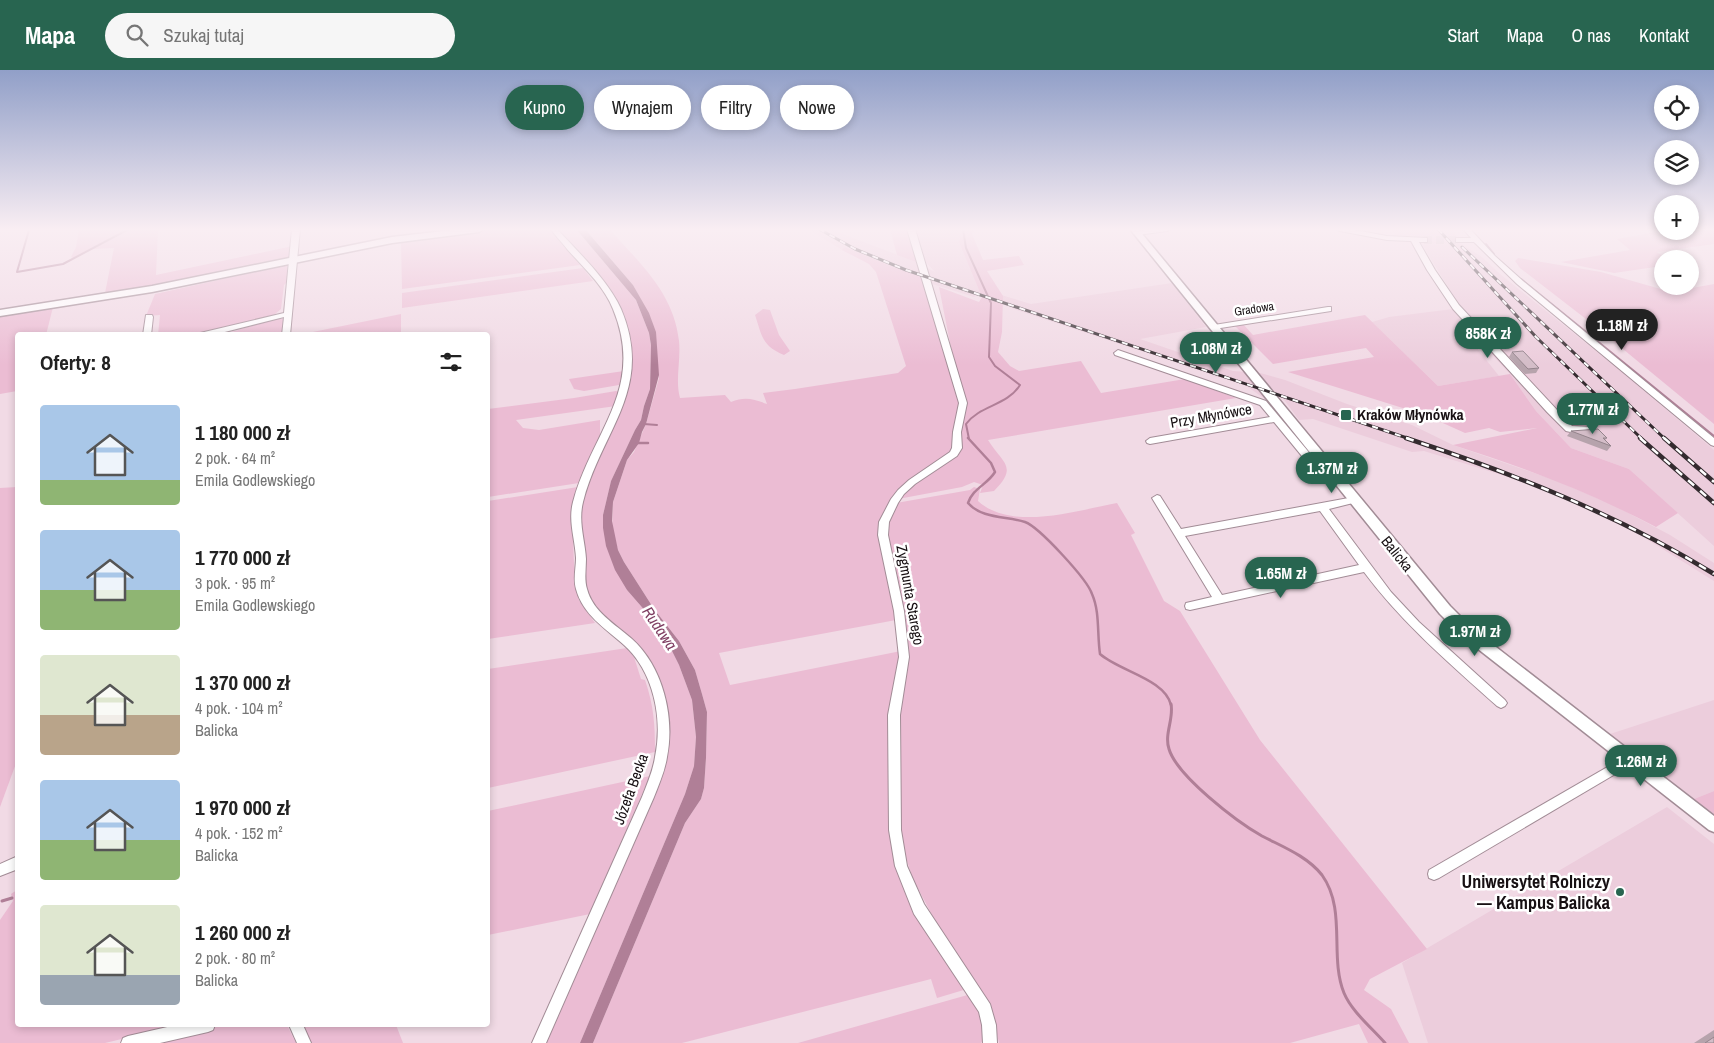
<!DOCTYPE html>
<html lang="pl">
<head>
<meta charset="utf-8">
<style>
  body { margin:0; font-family:"Archivo Narrow",sans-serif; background:#f6f6f6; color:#222; height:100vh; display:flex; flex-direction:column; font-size:19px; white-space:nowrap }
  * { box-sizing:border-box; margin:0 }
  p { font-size:16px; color:#767676 }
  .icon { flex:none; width:28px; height:28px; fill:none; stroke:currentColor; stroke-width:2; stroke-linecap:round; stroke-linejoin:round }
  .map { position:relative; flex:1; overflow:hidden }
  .details { position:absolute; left:15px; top:262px; width:475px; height:695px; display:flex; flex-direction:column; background:#fff; border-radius:5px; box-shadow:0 2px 8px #0003 }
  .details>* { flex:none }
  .banner { position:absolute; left:505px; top:15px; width:475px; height:45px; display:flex; gap:10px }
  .tools { position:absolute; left:1654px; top:15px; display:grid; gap:10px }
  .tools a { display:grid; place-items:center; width:45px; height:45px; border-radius:50%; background:#fff; box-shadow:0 2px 8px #0003; font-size:25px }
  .price { position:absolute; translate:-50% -42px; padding:0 11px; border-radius:18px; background:#286550; color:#fff; font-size:16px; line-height:32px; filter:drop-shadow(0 1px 2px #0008) }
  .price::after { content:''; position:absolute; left:50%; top:30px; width:15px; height:11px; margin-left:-8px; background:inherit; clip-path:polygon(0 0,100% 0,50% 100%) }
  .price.active { background:#222; color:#fff }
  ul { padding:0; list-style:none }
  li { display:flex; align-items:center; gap:15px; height:125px; padding:0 25px }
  li span { display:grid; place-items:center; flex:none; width:140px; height:100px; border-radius:5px; color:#555 }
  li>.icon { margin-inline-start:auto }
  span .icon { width:60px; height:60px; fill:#fffc; stroke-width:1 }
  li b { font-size:21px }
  h2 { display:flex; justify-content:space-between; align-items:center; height:60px; padding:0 25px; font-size:21px }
  .pill { padding:0 18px; border-radius:22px; background:#fff; box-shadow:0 2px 8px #0003; font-size:18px; line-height:45px }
  .pill.active { background:#286550; color:#fff }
  header { display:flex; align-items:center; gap:30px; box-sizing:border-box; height:70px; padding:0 25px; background:#286550; color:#fff }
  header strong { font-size:24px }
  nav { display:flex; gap:28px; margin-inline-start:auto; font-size:18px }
  .search { width:350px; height:45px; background:#f6f6f6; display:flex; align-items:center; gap:12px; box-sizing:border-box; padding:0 18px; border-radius:28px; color:#767676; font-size:19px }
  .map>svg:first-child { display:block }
</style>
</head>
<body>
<header>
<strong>Mapa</strong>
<div class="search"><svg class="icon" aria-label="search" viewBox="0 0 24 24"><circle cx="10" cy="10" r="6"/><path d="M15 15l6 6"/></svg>Szukaj tutaj</div>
<nav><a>Start</a><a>Mapa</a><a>O nas</a><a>Kontakt</a></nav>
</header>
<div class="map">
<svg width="1714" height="973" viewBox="0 0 1714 973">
  <rect width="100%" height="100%" fill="#f1dae5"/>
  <g fill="#eccddc">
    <path d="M808 159H830L916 192 935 202 922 188 914 159H961L959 172 998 224 1031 234 1172 213 1206 257 1140 269 1233 301 1260 303 1285 310 1347 334 1412 355 1453 375 1557 411 1613 435 1670 465 1714 493V511L1640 465 1550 420 1424 381 1412 382 1313 349 1299 350 1282 327 1265 329 1245 315 1014 239 1004 233 978 225 974 227 881 198 842 180Z"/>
    <path d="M1391 159H1451L1463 175 1482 187 1500 204 1617 298 1714 380V476L1629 399 1571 378 1536 341 1510 304 1459 249 1472 267V272L1499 306 1438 316 1372 252 1389 247 1461 238 1421 173 1424 170 1415 166 1396 165Z"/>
    <path d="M1714 630V721L1694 729 1610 664Z"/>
    <path d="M1667 737 1714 774V973H1428L1402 893Z"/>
  </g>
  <g fill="#ebbcd3">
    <path d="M79 159H127L73 188 71 187 76 177Z"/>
    <path d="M131 159H158L156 205 293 176 291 187 154 215 105 223 114 178 93 179Z"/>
    <path d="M495 159H550L580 195 402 219 401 172 476 164 477 161Z"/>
    <path d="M556 159H576L636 230 649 263 651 275 650 319 644 336 641 350 635 360 611 411 603 445V458L627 520 647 543 668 573 679 595 692 630 696 667 694 696 685 724 580 973H541L663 689 660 619 616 561 587 528 578 454 584 419 619 346 627 317 619 241Z"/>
    <path d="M585 159H609C639 192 674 223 679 271 681 290 675 310 680 328L725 325 731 332C745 326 754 329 767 334L763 323 795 319 898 303 906 296 876 202 869 194 842 180 845 177 893 197 921 206 961 335 954 377 951 383 900 417 884 445 896 550 719 583 730 615 901 581 899 598 901 802 967 919 937 928 931 909 682 973H593L685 753 701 729 704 718 706 688 707 642 702 624 695 600 679 571 654 539 624 492 618 480 612 458 613 432 627 390 634 382 646 354 659 308 651 249 633 215Z"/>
    <path d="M890 159H907L916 192 897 185Z"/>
    <path d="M961 159H975L972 164 983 190 1019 186 1024 195 987 201 1003 226 1002 262 998 282 1010 296 1019 301 1081 291 1101 323 1185 309 1236 328 988 370C1002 393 1019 396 994 421L980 423 983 415 974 412 962 417 898 429 913 414 948 392 960 371 966 331 951 278 939 217 979 232 982 227 959 172Z"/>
    <path d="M1690 159H1714V174L1657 182 1666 189H1662V196L1614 203 1561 192 1630 180 1617 169 1662 161H1690Z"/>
    <path d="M1518 188 1601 202 1671 222 1714 214V354L1595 256 1520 198 1515 191Z"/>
    <path d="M287 195 288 211 284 215 281 239 274 245 190 265H158L160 245 146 246 155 224Z"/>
    <path d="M583 198 593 211 402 238V223Z"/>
    <path d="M53 237 46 265H18L17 321 0 324V246Z"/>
    <path d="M763 239 770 240 779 265 790 281 784 285C762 276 762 266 755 245Z"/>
    <path d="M401 244V265H298Z"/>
    <path d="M1365 245 1438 316 1510 304 1536 341 1571 378 1629 399 1678 443 1656 457C1591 423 1523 397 1453 375L1537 358 1500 362 1489 358 1465 363 1425 345 1288 302 1374 287 1366 278 1273 294 1235 256 1243 254 1253 265Z"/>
    <path d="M276 249H283L282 263 221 265Z"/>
    <path d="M624 301 623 311 619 315 584 321 574 319 569 309Z"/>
    <path d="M616 321 619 322 616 336 516 350 523 358 539 360 600 350V369L579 413 488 427V339L574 328Z"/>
    <path d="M17 417 18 688 0 737V418Z"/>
    <path d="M578 417 572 446 575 517 579 530 595 553 488 569V431Z"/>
    <path d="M974 417 980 419 978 431C1012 462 1078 440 1117 433L1135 463 1131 465 1164 531 1180 541 1260 670 1427 879 1370 909 1364 920 1391 939 1409 973H1368L1359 954 1290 973H999L992 943 941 862 913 809 903 779 899 729 897 664 908 576 901 525 888 478 887 454 896 433 970 420Z"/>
    <path d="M627 578 634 587 641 609 645 610C654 636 655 655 655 682L488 718V599Z"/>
    <path d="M650 706 590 844 488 865V741Z"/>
    <path d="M1714 721V744L1694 729Z"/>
    <path d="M17 820 18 955H180L105 973H0V850L13 831 11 824Z"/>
    <path d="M971 924C979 938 991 958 981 973H798Z"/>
    <path d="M223 955H287L296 973H159Z"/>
    <path d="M301 955H396L403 973H308Z"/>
  </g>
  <path fill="#b07f97" d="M576 159H585L633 215 649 243 656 262 659 305 646 354 642 362 639 373 627 390 613 432 612 451 618 480 624 492 654 539 679 571 695 600 702 624 707 642 706 688 704 718 701 729 685 753 593 973H580L685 724 694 696 696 667 692 630 679 595 668 573 647 543 627 520 615 500 606 476 603 458V445L611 411 635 360 641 350 644 336 650 319 651 275 649 263 636 230Z"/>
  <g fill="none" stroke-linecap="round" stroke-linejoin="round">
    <g stroke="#b07f97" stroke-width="2">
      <path d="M963 159 966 178 991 233 989 287 995 296 1020 315C1007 336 980 335 966 354L969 369"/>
      <path d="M29 160 17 202 63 194 129 159"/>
      <path d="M1486 174 1494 184"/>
      <path d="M1521 209 1714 366"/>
      <path d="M644 354 657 355"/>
    </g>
    <g stroke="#b07f97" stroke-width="2.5">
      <path d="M968 368 991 393 995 402C987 415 973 418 968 433 982 449 1006 446 1025 452 1039 457 1087 509 1092 524 1100 542 1097 564 1100 584 1119 601 1165 609 1171 635"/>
      <path d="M637 373H648"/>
    </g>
    <g stroke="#b07f97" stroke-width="3">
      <path d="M1171 634C1174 649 1164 664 1169 679 1177 706 1237 752 1262 766 1283 777 1307 786 1322 805 1347 840 1329 886 1344 923 1352 942 1372 958 1385 973"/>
      <path d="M2 831 12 828"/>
    </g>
    <path stroke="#d0bcc6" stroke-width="8" stroke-dasharray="8 4" stroke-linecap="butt" d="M1424 170H1459"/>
    <g stroke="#a28c96" stroke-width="2">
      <g id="minor">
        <path d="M292 159H300L290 265H282L284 247 213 265H199L200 263 284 243Z"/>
        <path d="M551 159H557C578 182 608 210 621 239 655 319 601 361 583 432 578 452 585 470 586 489 586 499 584 509 587 519 593 542 615 554 632 569 663 597 675 647 667 687 665 701 659 714 654 727L546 973H532L642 727C647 714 653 701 655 687 663 649 654 602 624 575 605 558 583 545 576 519 573 509 576 498 576 488 575 469 568 451 573 432 592 361 646 319 613 239 604 216 583 197 567 179 562 172 555 166 551 159Z"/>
        <path d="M907 159H915L967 333 961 362 962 378 957 386 915 414 904 424 898 433 889 452 888 465 904 541 909 587 900 645 901 760 907 796 924 834 990 934 996 955 997 973H983L982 955 979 942 914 844 895 796 889 760 888 645 899 587 894 541 878 465 879 452 891 429 898 420 909 410 950 382 952 378 953 362 959 333Z"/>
        <path d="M1154 159H1171L1167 161 1137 165 1133 163 1137 161Z"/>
        <path d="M1336 159H1349L1387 166 1427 168V172H1419L1435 200 1459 235 1572 356 1592 357 1596 360 1595 362 1575 363 1566 361 1547 342 1453 239 1427 200 1411 171 1387 170 1340 161Z"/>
        <path d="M1463 159H1470L1495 186 1523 211 1714 368V376L1711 375 1517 214 1474 172H1456V168H1471Z"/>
        <path d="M1328 237H1331V241L1214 259 1210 257 1214 255Z"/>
        <path d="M146 245H152L153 247 151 265H143Z"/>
        <path d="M1118 280 1266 331 1312 386 1325 389 1327 391 1322 394 1306 391 1274 352 1150 374 1147 373 1146 371 1150 368 1270 347 1260 335 1115 285 1114 283Z"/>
        <path d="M1157 425 1160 426 1181 459 1354 427 1357 428 1359 430 1357 432 1329 439 1391 522 1419 552 1505 630 1507 633 1505 636 1501 638 1497 636C1450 594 1402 553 1364 502L1190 540 1186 539 1185 536 1186 533 1212 527 1152 428ZM1320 441 1359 495 1222 525 1185 466Z"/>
        <path d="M1630 684 1634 685 1636 689 1634 693 1439 808 1434 810 1429 808 1428 804 1429 800Z"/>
        <path d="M18 786V799L0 806V794Z"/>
        <path d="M176 955H215L213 960 208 962 160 973H121L123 968 128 966Z"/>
        <path d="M289 955H303L311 973H297Z"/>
      </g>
    </g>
    <g stroke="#a28c96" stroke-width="3">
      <g id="tertiary">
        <path d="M461 159H483L479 162 392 173 152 222 0 246V240L152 216 392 167Z"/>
        <path d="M1130 159H1138L1450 536 1474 560 1714 746V762L1709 760 1464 568 1440 544Z"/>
      </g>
    </g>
    <use href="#minor" fill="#fff" fill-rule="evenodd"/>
    <use href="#tertiary" fill="#fff" fill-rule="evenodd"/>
    <g stroke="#342b2f" stroke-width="3">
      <g id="rail-far1">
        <path d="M819 159 855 179 906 200 1410 369"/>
        <path d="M1438 159 1536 267 1642 369"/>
        <path d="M1462 177 1665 369"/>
      </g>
    </g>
    <g stroke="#342b2f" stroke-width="4.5">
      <g id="rail">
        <path d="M1406 368C1514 404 1617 444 1714 504"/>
        <path d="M1640 368 1714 433"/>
        <path d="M1664 368 1714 412"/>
      </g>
    </g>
    <use href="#rail-far1" stroke="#fff" stroke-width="2" stroke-dasharray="6" stroke-linecap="butt"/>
    <use href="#rail" stroke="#fff" stroke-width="2.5" stroke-dasharray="8" stroke-linecap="butt"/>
  </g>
  <g fill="#b6a3ac">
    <path d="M1512 282 1539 298 1536 303 1525 304 1509 287Z"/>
    <path d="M1571 361 1607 368 1605 370 1611 376 1607 381 1567 366Z"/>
    <path d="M1714 960V973H1694Z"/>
  </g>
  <g fill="#d4bdc8" stroke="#94848c">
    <path d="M1523 281 1539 298 1528 299 1512 282Z"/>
    <path d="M1598 359 1607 368H1603L1611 376 1571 361Z"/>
    <path d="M1714 967V973H1705Z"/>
  </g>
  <linearGradient id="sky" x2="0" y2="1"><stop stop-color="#919fc8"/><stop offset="0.54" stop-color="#f9eef3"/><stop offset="1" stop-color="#f9eef3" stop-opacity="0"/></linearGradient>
  <rect width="1714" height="295" fill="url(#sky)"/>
  <g fill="#286550" stroke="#fff" stroke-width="2">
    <rect x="1340" y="339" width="12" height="12" rx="2.5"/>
    <circle cx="1620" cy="822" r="5"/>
  </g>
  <g text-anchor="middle" stroke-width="5" stroke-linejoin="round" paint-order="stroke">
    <g font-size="12" fill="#171013" stroke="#fff">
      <text transform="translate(1254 239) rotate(-9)" y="4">Gradowa</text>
    </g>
    <g font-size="15" font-weight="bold" fill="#171013" stroke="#fff" text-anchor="start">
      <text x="1357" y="350">Kraków Młynówka</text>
    </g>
    <g font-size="15" fill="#171013" stroke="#fff">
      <text transform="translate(1211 346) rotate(-10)" y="5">Przy Młynówce</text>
      <text transform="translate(1397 484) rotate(51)" y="5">Balicka</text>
      <text transform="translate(910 525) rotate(80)" y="5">Zygmunta Starego</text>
      <text transform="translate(631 719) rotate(-70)" y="5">Józefa Becka</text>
    </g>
    <g font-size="16" font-style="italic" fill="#7f3e62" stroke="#fff">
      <text transform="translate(660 558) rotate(56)" y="6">Rudawa</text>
    </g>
    <g font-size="18" font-weight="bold" fill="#171013" stroke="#fff" text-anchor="end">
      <text x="1610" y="818">Uniwersytet Rolniczy<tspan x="1610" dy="21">— Kampus Balicka</tspan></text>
    </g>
  </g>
</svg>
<div class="tools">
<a><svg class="icon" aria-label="locate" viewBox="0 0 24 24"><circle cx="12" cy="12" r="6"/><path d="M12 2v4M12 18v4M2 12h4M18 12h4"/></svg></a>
<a><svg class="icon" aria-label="layers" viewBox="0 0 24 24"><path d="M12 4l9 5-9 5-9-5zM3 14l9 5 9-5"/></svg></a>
<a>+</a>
<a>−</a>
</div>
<b class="price active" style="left:1622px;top:281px">1.18M zł</b>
<b class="price" style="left:1488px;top:289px">858K zł</b>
<b class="price" style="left:1216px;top:304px">1.08M zł</b>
<b class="price" style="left:1593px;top:365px">1.77M zł</b>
<b class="price" style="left:1332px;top:424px">1.37M zł</b>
<b class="price" style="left:1281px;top:529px">1.65M zł</b>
<b class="price" style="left:1475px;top:587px">1.97M zł</b>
<b class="price" style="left:1641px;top:717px">1.26M zł</b>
<div class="banner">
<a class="pill active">Kupno</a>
<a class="pill">Wynajem</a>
<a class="pill">Filtry</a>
<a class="pill">Nowe</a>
</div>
<section class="details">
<h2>Oferty: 8<svg class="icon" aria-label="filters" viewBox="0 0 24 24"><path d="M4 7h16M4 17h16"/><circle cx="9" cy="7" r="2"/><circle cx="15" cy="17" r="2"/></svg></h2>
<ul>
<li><span style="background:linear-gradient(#a9c7e8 75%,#8fb573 0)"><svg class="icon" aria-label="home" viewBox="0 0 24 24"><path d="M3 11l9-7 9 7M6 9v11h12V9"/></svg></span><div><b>1 180 000 zł</b><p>2 pok. · 64 m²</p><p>Emila Godlewskiego</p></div></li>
<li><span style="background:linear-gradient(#a9c7e8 60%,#8fb573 0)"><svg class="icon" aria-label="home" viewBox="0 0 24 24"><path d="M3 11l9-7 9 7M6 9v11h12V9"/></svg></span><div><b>1 770 000 zł</b><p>3 pok. · 95 m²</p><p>Emila Godlewskiego</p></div></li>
<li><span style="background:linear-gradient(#dfe7d0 60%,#b9a48a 0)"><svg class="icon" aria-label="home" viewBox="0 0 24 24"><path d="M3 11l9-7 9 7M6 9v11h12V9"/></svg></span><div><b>1 370 000 zł</b><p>4 pok. · 104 m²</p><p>Balicka</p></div></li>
<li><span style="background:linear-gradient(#a9c7e8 60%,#8fb573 0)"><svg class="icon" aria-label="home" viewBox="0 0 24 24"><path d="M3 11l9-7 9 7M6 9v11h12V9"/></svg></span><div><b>1 970 000 zł</b><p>4 pok. · 152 m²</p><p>Balicka</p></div></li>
<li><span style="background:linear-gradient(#dfe7d0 70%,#9aa5b1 0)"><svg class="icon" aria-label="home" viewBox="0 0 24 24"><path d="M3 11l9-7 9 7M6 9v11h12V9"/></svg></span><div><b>1 260 000 zł</b><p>2 pok. · 80 m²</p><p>Balicka</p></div></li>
</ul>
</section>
</div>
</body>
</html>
